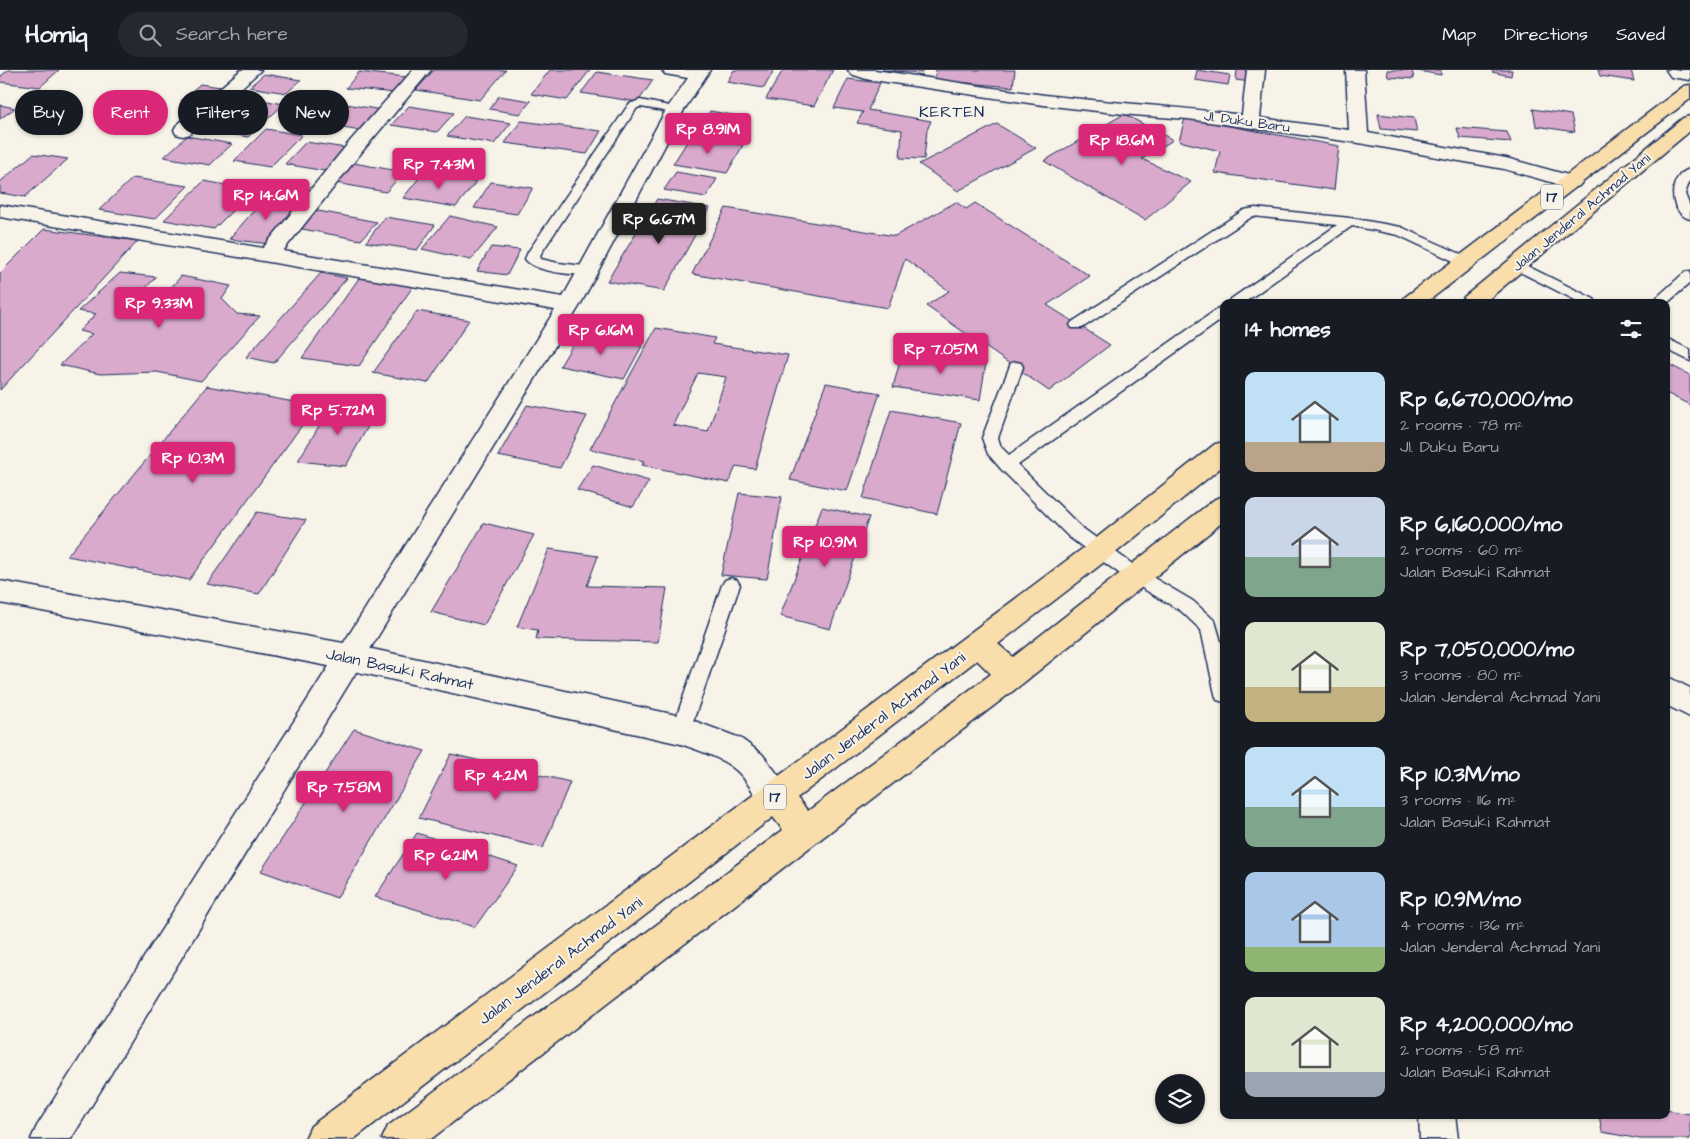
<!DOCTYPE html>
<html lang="en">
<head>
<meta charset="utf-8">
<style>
  body { margin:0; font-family:"Architects Daughter",sans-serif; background:#242831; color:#f1f3f6; height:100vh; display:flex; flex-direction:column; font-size:19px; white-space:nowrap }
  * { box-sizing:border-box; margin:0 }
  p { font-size:16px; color:#9ea1a6 }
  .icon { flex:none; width:28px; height:28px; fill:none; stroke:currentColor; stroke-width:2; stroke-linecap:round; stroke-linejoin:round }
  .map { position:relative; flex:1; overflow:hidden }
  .panel { position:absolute; left:1220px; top:229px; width:450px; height:820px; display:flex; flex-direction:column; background:#171b24; border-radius:10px; box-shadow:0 1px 4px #0004 }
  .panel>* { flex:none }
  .banner { position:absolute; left:15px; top:20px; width:475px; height:45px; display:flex; gap:10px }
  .buttons { position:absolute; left:1155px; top:1004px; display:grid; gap:10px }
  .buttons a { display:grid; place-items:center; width:50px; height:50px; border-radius:50%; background:#171b24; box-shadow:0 1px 4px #0004; font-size:25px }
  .price { position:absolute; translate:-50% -42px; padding:0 11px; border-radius:5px; background:#db2777; color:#fff; font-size:16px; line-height:32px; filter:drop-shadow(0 1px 2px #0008) }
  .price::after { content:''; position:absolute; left:50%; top:30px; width:15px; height:11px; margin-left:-8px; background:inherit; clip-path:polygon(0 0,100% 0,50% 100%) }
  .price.selected { background:#222; color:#fff }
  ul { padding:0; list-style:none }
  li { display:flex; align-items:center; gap:15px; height:125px; padding:0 25px }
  li span { display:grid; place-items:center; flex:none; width:140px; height:100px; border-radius:10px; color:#555 }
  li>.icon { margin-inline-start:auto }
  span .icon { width:60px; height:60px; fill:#fffc; stroke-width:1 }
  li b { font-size:21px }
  h2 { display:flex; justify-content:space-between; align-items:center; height:60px; padding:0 25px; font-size:21px }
  .pill { padding:0 18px; border-radius:22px; background:#171b24; box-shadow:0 1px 4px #0004; font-size:18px; line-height:45px }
  .pill.selected { background:#db2777; color:#fff }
  header { display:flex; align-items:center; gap:30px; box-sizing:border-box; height:70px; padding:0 25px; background:#171b24; border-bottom:1px solid #363941 }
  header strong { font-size:24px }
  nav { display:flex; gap:28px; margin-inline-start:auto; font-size:18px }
  .search { width:350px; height:45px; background:#242831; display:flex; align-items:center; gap:12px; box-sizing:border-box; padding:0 18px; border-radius:28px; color:#9ea1a6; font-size:19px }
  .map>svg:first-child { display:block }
</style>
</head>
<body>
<header>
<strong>Homiq</strong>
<div class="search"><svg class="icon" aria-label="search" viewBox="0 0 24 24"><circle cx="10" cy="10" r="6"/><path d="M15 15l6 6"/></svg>Search here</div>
<nav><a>Map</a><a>Directions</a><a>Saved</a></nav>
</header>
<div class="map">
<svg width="1690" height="1069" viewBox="0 0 1690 1069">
  <rect width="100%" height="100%" fill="#f7f3e8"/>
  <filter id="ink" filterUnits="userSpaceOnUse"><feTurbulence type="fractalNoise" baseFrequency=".02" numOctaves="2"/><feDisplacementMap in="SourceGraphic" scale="10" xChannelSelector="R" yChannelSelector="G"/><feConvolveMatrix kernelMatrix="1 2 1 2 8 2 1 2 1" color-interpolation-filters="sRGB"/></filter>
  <g filter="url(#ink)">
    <g fill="#d9aacc" stroke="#1b2f5e" fill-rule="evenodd">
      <path d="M8 0H59L40 17 0 12V7Z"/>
      <path d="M434 0H506L480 30 416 20Z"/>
      <path d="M550 0H590L567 30 531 24Z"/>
      <path d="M734 0H774L764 18 727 12Z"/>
      <path d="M783 0H833L814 36 766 29Z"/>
      <path d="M881 0H922V3Z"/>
      <path d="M936 0H1015L1013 17 934 10Z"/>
      <path d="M1197 0 1230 5 1228 15 1195 10Z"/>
      <path d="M1237 0H1251L1250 12 1236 10Z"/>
      <path d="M1387 0H1412L1414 9 1388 7Z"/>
      <path d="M1412 0H1441V5Z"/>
      <path d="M1493 0H1512L1511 6 1492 2Z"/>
      <path d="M1598 0H1631L1634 11 1600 6Z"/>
      <path d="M359 2 407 7 395 23 346 18Z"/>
      <path d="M597 2 653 10 638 32 581 23Z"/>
      <path d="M264 4 301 10 287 23 249 17Z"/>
      <path d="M848 9 880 13 868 40 931 51 927 60 924 89 900 88 902 60 857 53 863 42 834 38Z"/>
      <path d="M200 14 227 18 208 35 181 31Z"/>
      <path d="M239 26 284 34 248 67 203 59Z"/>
      <path d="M499 26 531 31 520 44 489 39Z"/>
      <path d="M328 31 382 40 361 61 307 52Z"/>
      <path d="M0 35 15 38 0 49Z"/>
      <path d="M409 36 454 43 437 62 391 55Z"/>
      <path d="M1533 39 1571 45 1575 62 1536 56Z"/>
      <path d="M710 41 738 46 726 66 698 61Z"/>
      <path d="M1124 44 1173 70 1142 89 1191 112 1145 150 1044 91Z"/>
      <path d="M1378 44 1414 48 1417 62 1381 59Z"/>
      <path d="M465 46 511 53 494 74 447 66Z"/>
      <path d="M1185 48 1339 76 1334 120 1215 103 1220 81 1179 71Z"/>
      <path d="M521 51 601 61 587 84 505 73Z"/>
      <path d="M997 54 1036 78 958 121 919 94Z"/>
      <path d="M1457 58 1507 62 1511 72 1460 68Z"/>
      <path d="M266 59 302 65 270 97 234 91Z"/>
      <path d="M187 66 232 74 210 95 164 87Z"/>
      <path d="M690 67 743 75 727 103 673 94Z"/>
      <path d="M306 72 346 78 325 101 285 94Z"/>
      <path d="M33 84 68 89 25 127 0 123V112Z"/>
      <path d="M348 92 404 102 386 122 330 112Z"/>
      <path d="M676 102 717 109 706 127 664 120Z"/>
      <path d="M423 103 476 112 456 137 403 128Z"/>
      <path d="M133 108 188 116 155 149 99 140Z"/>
      <path d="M204 111 253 120 214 159 164 150Z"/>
      <path d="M491 112 533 118 517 144 474 138Z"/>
      <path d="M265 128 303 133 269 174 229 169Z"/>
      <path d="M657 129 710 138 664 221 607 211Z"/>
      <path d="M956 132 966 139 975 133 1090 206 1047 235 1110 275 1049 321 926 236 949 221 905 189 888 238 692 204 726 138 895 166Z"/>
      <path d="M313 140 377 152 361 170 297 158Z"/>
      <path d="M450 146 498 157 471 190 422 179Z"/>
      <path d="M385 147 435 155 417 180 366 172Z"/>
      <path d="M44 159 138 171 0 320V203Z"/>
      <path d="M491 177 520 180 507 205 477 201Z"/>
      <path d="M120 203 156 207 142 222 164 226 181 206 231 216 222 229 237 244 260 246 201 311 157 302 100 304 60 295 92 264 79 261 96 244 78 241Z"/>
      <path d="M321 203 347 208 274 293 246 287Z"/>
      <path d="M362 204 416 212 359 296 302 288Z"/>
      <path d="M417 241 469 250 428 313 373 303Z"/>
      <path d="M656 258 715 268 712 274 788 285 755 399 736 396 729 413 642 395 644 391 590 379ZM698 303 726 307 708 362 673 355Z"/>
      <path d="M579 264 642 276 624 309 560 296Z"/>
      <path d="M903 280 986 292 980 330 893 317Z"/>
      <path d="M1666 293 1690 305V335L1666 323Z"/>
      <path d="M826 313 880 323 847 421 790 410Z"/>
      <path d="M207 316 316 336 189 510 67 486Z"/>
      <path d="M527 335 587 346 560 398 498 386Z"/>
      <path d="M331 336 376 342 346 396 298 391Z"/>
      <path d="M891 340 961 353 937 444 863 428Z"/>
      <path d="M593 395 649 411 633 437 577 420Z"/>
      <path d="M739 423 782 427 767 509 721 505Z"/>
      <path d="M822 437 869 447 830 559 780 546Z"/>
      <path d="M257 442 306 450 259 524 207 514Z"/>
      <path d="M484 453 534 465 484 555 431 542Z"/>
      <path d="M549 479 598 486 587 516 667 518 658 572 536 569 538 560 517 557Z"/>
      <path d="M354 659 425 681 337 828 261 801Z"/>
      <path d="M451 684 570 712 543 778 419 748Z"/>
      <path d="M417 763 518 796 475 857 375 827Z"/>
      <path d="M1666 1040 1690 1044V1069H1640L1602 1062 1599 1045H1666Z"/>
    </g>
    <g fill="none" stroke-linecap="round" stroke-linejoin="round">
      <g stroke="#1b2f5e" stroke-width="3">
        <g id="service">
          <path d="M640 30 679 38 681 40 675 43 641 37 637 38 540 185 541 189 558 193 593 197 595 200 593 203C578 207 534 202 525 189L528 182 629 34Z"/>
          <path d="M1690 99V110L1685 124 1690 137V149C1668 143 1667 105 1690 99Z"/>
          <path d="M1255 138 1350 148 1401 157 1472 189 1474 192 1472 195H1462L1398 165 1352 156 1245 232H1229L1231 229 1337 155 1253 146 1082 258H1072L1070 255 1072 252 1244 140Z"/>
          <path d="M1517 191 1594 229 1596 232H1579L1512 198 1510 195 1512 192Z"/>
          <path d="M1690 201V213L1666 234V232H1653L1655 229 1685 202Z"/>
          <path d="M1224 236V248L1018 395 1081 457 1142 501 1193 531 1215 551 1224 582V632L1217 630 1215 624 1201 560 1181 541 1130 511 1069 467 1001 399 988 384 982 368 1011 293 1016 292 1021 293 1023 297 998 368 1001 377 1009 385 1219 238Z"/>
          <path d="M1666 268 1690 280V291L1666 279Z"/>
          <path d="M731 508 737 510 740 515 690 660 688 666 681 669 674 666 672 660 722 515 725 510Z"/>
        </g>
      </g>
      <g stroke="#1b2f5e" stroke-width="3">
        <g id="minor">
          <path d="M241 0H261L190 64 183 66 176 64 174 60 176 56Z"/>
          <path d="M413 0H431L365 78 283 181 563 227 666 40 688 8 665 4 662 0H710L684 40 580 235 71 1069H31L37 1056 555 240 0 147V135L263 178 351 70Z"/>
          <path d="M848 0H875C931 8 988 18 1045 25 1110 33 1176 36 1242 45L1247 0H1265L1260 48 1349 60 1346 0H1364L1368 63 1506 88 1579 108 1582 112 1579 116 1572 118 1504 99 1359 73 1188 49 1133 45 1043 35 866 9 851 4Z"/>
          <path d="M1666 0H1690V10L1671 7Z"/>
          <path d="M1666 606 1690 618V647L1666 635Z"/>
          <path d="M1419 1045H1455L1458 1069H1420Z"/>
        </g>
      </g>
      <g stroke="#1b2f5e" stroke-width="3">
        <path id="tertiary" d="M0 511 349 574 681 646 740 668 762 684 786 715 791 726 786 737 775 741C755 733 754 719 740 704 725 688 702 682 681 674L349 600 0 533Z"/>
      </g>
      <g stroke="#1b2f5e" stroke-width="3">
        <g id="trunk">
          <path d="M1690 15V29L1427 232H1402L1405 227 1684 16Z"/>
          <path d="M1690 46V61L1485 232H1461L1464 227 1683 48Z"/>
          <path d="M1224 372V395L1108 489 998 574 1013 587 1215 429 1224 426V451L1022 614 431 1069H382L388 1056 783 760 773 747 354 1069H305L311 1056 1090 473 1215 374ZM977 590 991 604 808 741 797 728Z"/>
        </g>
      </g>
      <use href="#service" fill="#f7f3e8" fill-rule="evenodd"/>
      <use href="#minor" fill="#f7f3e8" fill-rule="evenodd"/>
      <use href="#tertiary" fill="#f7f3e8" fill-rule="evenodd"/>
      <use href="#trunk" fill="#f9deab" fill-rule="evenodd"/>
    </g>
  </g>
  <g text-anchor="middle" stroke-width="4" stroke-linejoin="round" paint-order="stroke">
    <g font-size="14" fill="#1b2f5e" stroke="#f7f3e8">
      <text transform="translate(1247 51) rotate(8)" y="5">Jl. Duku Baru</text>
      <text transform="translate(1581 142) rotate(-40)" y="5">Jalan Jenderal Achmad Yani</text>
    </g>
    <g fill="#f7f3e8" stroke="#5d6a87" stroke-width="1">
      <rect x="1541" y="114.5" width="22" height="25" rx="4"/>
      <rect x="764" y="714.5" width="22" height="25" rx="4"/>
    </g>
    <g font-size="15" font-weight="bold" fill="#1b2f5e">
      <text x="1552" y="132">17</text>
      <text x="775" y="732">17</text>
    </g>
    <g font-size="16" letter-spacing="1" fill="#1b2f5e" stroke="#f7f3e8">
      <text x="952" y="47">KERTEN</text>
    </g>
    <g font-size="16" fill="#1b2f5e" stroke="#f7f3e8">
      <text transform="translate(400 598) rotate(12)" y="6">Jalan Basuki Rahmat</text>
      <text transform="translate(883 645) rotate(-37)" y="6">Jalan Jenderal Achmad Yani</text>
      <text transform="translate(560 890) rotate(-37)" y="6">Jalan Jenderal Achmad Yani</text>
    </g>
  </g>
</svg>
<div class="buttons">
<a><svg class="icon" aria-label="layers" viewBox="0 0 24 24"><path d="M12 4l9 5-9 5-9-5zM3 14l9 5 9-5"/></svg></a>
</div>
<b class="price" style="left:708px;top:85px">Rp 8.91M</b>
<b class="price" style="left:1122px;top:96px">Rp 18.6M</b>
<b class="price" style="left:439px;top:120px">Rp 7.43M</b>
<b class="price" style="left:266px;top:151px">Rp 14.6M</b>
<b class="price selected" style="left:659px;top:175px">Rp 6.67M</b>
<b class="price" style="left:159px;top:259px">Rp 9.33M</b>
<b class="price" style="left:601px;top:286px">Rp 6.16M</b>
<b class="price" style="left:941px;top:305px">Rp 7.05M</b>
<b class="price" style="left:338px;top:366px">Rp 5.72M</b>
<b class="price" style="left:193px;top:414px">Rp 10.3M</b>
<b class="price" style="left:825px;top:498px">Rp 10.9M</b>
<b class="price" style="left:496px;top:731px">Rp 4.2M</b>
<b class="price" style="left:344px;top:743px">Rp 7.58M</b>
<b class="price" style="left:446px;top:811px">Rp 6.21M</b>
<div class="banner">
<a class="pill">Buy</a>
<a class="pill selected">Rent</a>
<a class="pill">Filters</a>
<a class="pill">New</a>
</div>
<section class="panel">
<h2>14 homes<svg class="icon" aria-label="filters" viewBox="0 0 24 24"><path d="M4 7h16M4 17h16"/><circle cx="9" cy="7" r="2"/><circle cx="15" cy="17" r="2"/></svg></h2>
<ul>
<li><span style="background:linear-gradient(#bfe0f5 70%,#b9a48a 0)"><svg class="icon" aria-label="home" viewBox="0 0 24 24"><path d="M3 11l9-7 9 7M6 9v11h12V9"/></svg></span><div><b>Rp 6,670,000/mo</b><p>2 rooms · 78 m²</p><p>Jl. Duku Baru</p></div></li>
<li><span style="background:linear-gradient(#c9d6e8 60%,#7fa58c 0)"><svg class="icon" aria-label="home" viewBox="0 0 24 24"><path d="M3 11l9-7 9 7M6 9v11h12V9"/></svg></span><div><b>Rp 6,160,000/mo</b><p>2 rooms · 60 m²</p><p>Jalan Basuki Rahmat</p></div></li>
<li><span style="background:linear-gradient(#dfe7d0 65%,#c2b280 0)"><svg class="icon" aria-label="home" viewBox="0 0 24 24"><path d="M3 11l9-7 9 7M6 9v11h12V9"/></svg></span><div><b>Rp 7,050,000/mo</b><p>3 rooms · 80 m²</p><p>Jalan Jenderal Achmad Yani</p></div></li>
<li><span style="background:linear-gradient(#bfe0f5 60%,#7fa58c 0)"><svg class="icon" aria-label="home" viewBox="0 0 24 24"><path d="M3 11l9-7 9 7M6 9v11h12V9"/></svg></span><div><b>Rp 10.3M/mo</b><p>3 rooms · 116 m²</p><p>Jalan Basuki Rahmat</p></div></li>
<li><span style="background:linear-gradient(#a9c7e8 75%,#8fb573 0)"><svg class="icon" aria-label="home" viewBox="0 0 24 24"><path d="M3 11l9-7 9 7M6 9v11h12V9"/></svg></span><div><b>Rp 10.9M/mo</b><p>4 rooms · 136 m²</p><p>Jalan Jenderal Achmad Yani</p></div></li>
<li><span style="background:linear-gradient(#dfe7d0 75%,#9aa5b1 0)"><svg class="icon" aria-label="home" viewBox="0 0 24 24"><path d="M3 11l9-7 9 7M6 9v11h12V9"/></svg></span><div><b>Rp 4,200,000/mo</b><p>2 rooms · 58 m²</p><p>Jalan Basuki Rahmat</p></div></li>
</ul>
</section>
</div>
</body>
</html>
